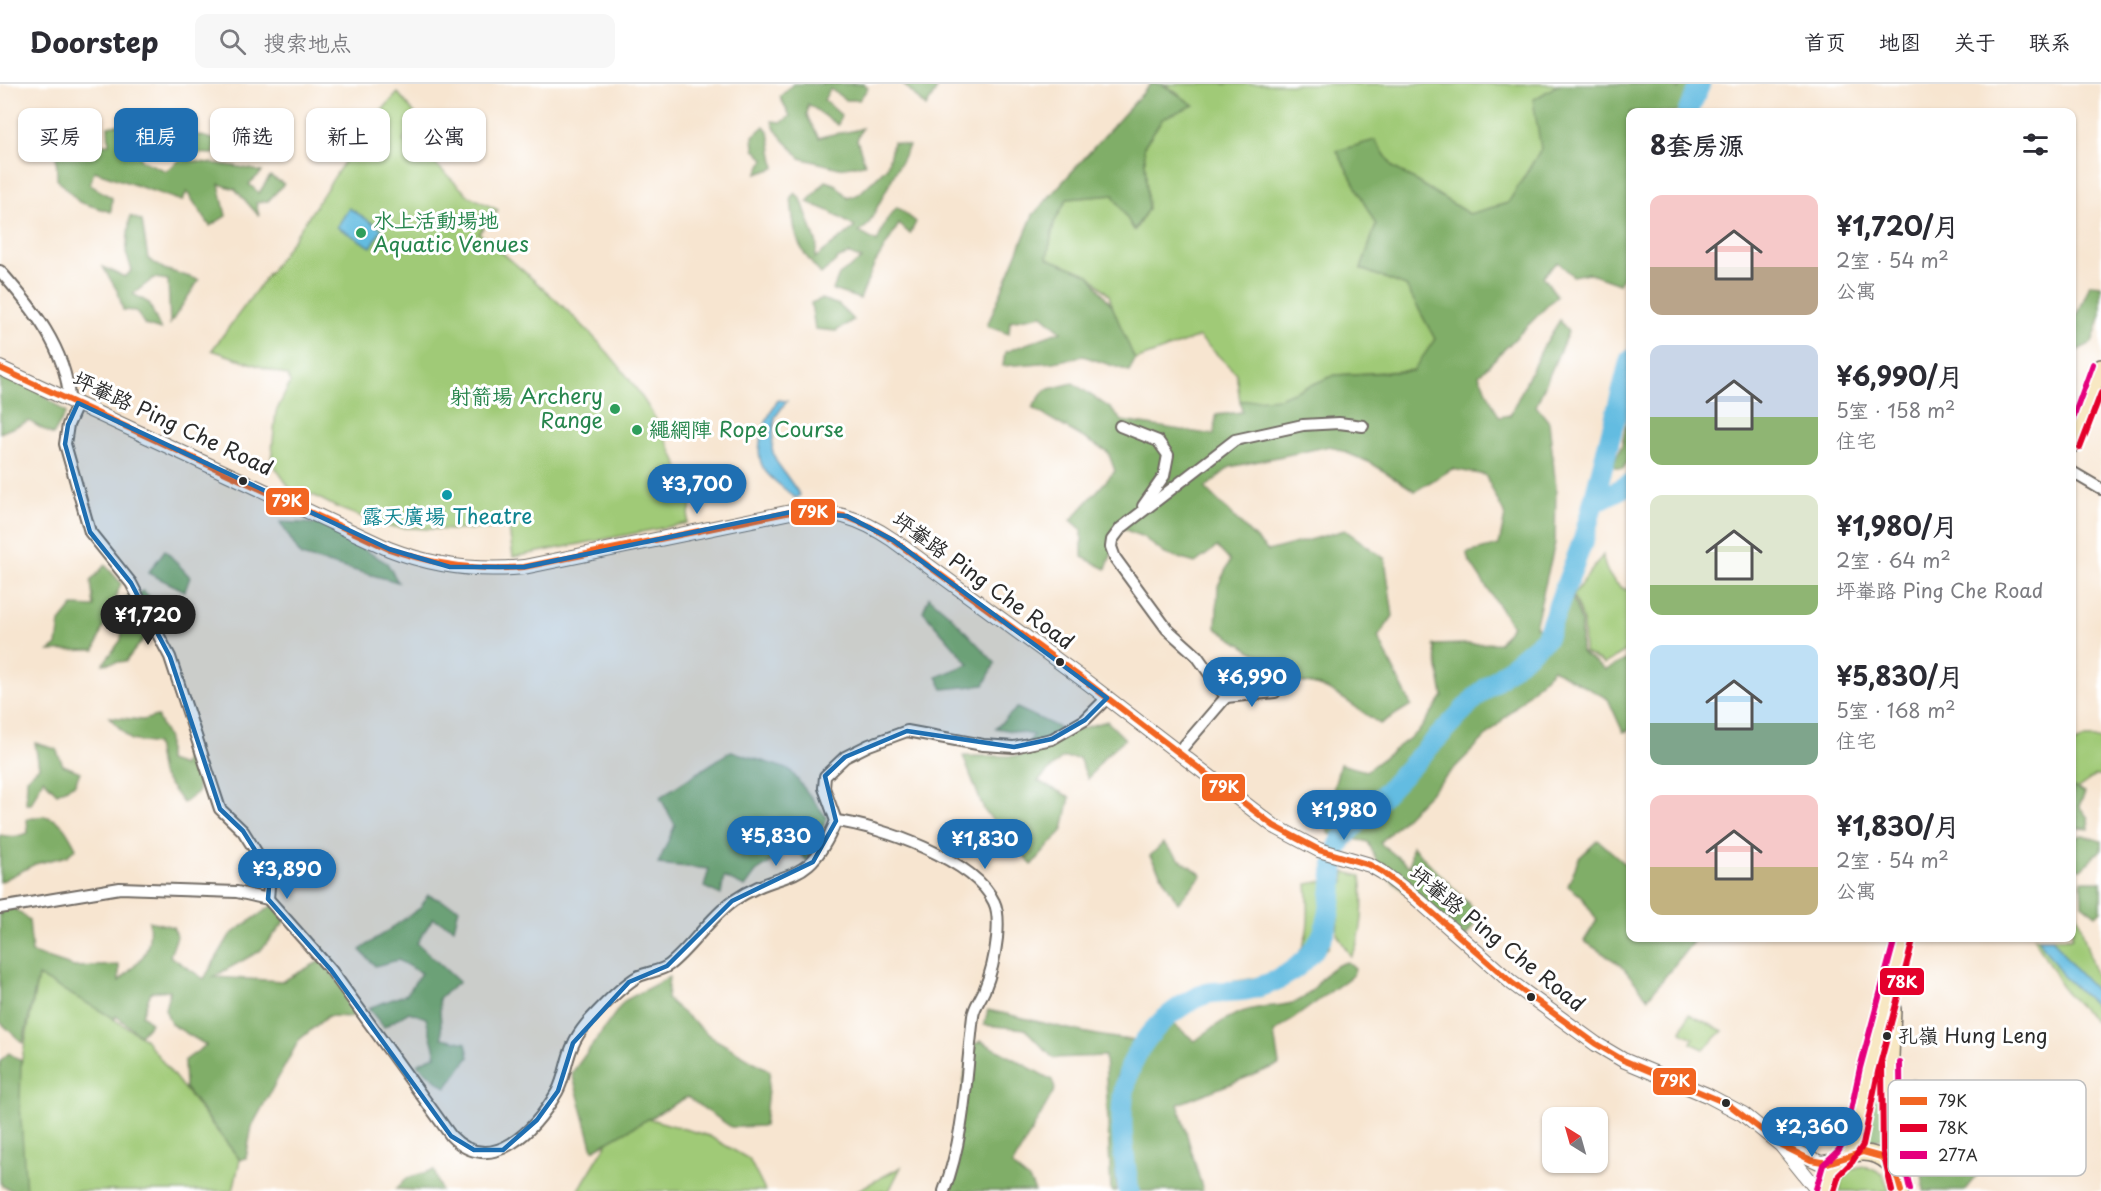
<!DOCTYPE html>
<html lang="zh">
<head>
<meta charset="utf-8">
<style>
  body { margin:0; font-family:"Playpen Sans","LXGW WenKai TC",sans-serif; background:#f7f7f7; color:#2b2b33; height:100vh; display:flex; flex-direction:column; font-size:22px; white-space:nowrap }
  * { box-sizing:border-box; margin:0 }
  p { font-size:20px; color:#7c7c81 }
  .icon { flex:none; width:33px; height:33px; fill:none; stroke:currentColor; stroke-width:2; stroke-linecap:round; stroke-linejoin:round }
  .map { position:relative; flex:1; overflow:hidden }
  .drawer { position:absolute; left:1626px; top:24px; width:450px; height:834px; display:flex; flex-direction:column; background:#fff; border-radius:12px; box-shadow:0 2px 4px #0004 }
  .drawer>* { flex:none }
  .top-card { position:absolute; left:18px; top:24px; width:570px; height:54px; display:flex; gap:12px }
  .needle { width:39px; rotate:323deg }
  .tools { position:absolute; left:1542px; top:1023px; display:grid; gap:12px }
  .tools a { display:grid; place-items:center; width:66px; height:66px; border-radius:12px; background:#fff; box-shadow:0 2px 4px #0004; font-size:30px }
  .price { position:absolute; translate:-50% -51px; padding:0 14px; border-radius:21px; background:#1f6fb2; color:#fff; font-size:20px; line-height:39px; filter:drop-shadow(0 2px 3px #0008) }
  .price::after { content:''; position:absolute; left:50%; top:36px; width:18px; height:14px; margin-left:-9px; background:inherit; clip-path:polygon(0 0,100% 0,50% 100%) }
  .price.on { background:#222; color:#fff }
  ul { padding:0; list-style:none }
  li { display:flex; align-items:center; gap:18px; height:150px; padding:0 24px }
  li span { display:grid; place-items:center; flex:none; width:168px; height:120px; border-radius:12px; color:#555 }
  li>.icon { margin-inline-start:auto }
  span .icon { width:72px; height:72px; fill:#fffc; stroke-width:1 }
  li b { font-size:26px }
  h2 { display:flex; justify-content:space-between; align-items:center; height:72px; padding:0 24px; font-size:26px }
  .tag { padding:0 21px; border-radius:12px; background:#fff; box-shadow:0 2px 4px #0004; font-size:21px; line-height:54px }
  .tag.on { background:#1f6fb2; color:#fff }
  header { display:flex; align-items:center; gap:36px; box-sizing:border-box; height:84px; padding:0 30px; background:#fff; border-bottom:2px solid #e1e1e2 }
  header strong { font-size:28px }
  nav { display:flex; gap:33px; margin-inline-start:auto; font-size:21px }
  .search { width:420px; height:54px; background:#f7f7f7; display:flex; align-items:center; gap:15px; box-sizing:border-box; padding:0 21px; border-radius:12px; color:#7c7c81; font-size:22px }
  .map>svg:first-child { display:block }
</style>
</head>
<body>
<header>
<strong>Doorstep</strong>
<div class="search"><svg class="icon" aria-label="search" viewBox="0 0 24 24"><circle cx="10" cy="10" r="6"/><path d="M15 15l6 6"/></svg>搜索地点</div>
<nav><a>首页</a><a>地图</a><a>关于</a><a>联系</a></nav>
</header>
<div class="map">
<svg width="2101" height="1107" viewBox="0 0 2101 1107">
  <rect width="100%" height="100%" fill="#fff"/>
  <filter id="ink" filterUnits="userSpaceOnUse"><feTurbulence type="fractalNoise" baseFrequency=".0167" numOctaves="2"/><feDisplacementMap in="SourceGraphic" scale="12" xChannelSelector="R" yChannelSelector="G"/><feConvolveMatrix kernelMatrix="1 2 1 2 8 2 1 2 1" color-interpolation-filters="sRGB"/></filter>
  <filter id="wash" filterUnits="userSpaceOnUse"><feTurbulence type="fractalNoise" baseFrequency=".008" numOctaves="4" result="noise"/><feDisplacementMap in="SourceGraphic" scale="24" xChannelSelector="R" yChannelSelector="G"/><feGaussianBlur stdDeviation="1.35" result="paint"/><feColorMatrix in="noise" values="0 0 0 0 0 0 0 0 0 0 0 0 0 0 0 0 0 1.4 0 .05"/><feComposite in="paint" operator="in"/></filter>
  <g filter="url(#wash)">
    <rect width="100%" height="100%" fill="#f7e5d0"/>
    <g fill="#a0ca77" stroke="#667a51" stroke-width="1.5">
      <path d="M1165 0H1562L1542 68 1508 119 1469 130 1393 83 1375 56 1337 67 1376 141 1361 185 1406 202 1435 255 1417 286 1335 291 1271 318 1240 317 1236 289 1199 253 1135 276 1122 256 1109 211 1089 191 1047 174 1054 139 1067 115 1113 111 1135 146 1148 125 1144 62 1163 34 1193 21Z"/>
      <path d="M398 9 417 32 416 37 403 57 426 71 469 112 498 126 479 149C546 206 617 263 660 343 671 364 680 387 690 410L692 417 687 439 513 473 509 444 452 446 389 443 338 424 313 411 291 406 271 377 276 328 290 299 288 292 212 266C240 228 269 190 296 151 330 103 357 50 398 9Z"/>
      <path d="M1603 471C1604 486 1612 499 1626 506L1630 504V564L1604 580 1584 568 1583 537 1573 511Z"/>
      <path d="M2082 655H2101V692H2095L2072 708V661Z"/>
      <path d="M1345 788 1361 792C1364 816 1364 853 1351 873L1337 850 1340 800 1344 798Z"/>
      <path d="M1324 797 1325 826 1332 835 1329 863 1310 881 1283 898 1255 908 1229 910 1230 898C1301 889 1313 869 1307 800Z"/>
      <path d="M2072 812 2095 890 2101 897V944L2064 906 2034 854H2072Z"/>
      <path d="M38 892 61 902 144 954 240 1076 233 1107H26L14 1016Z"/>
      <path d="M1689 930 1723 947 1704 965 1691 959 1693 954 1681 948Z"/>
      <path d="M626 1028 709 1052 749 1075 765 1107H578Z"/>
      <path d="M1864 1082 1883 1090 1889 1107H1840C1841 1092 1849 1084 1864 1082Z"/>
      <path d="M901 1083 889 1107H856Z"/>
    </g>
    <g fill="#80ae68" stroke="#566c4a" stroke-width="1.5">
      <path d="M793 0H864L868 4 859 16H846L830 5 824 16 841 31 838 41 808 20 807 32 819 54C834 48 847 50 862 44L857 56 865 80 839 84 800 74C791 61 776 52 772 37L782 38 790 32 780 13Z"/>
      <path d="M903 0H934L937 5 926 23Z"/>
      <path d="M1151 0H1162L1194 21 1163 34 1144 62 1148 125 1134 146 1113 111 1067 115 1054 139 1047 174 1089 191 1112 222 1135 276 1129 287 1083 272 1054 278 1003 282 1005 268 1061 247 1042 231 1010 237 1009 250 987 242 1033 131Z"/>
      <path d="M1559 0H1670L1678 5 1682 0H1706L1694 28H1630V178L1619 200 1588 189 1573 192 1558 178 1543 192 1557 212 1479 291 1499 333 1510 331 1543 263 1560 236 1568 248 1536 322 1549 338 1556 404 1555 459 1535 543 1553 545 1572 513 1581 537V568L1605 586 1630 574V646L1623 648 1608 615 1553 585 1380 759 1410 783 1412 762 1481 832 1461 859 1382 788 1368 758 1330 750 1324 740 1340 680 1366 687 1419 647 1443 612 1434 561 1499 559 1512 542 1468 475 1467 469 1499 461 1505 431 1485 391 1452 385 1415 407 1371 379 1330 362 1230 383 1205 404 1268 467 1345 446 1385 475 1393 532 1378 553 1411 621 1380 640C1346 618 1326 594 1284 599L1276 577 1251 567 1216 544 1218 502 1230 477 1217 463 1195 479 1165 470 1143 453 1121 444 1106 485 1082 473V446L1071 436 1115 387 1108 368 1032 324 1045 306 1073 299 1110 324 1122 337 1214 351 1216 331 1242 328 1240 317 1279 314 1335 291 1413 287 1435 255 1406 202 1361 185 1376 141 1337 67 1375 56 1393 83 1469 130 1508 119 1541 65 1533 16Z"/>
      <path d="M137 38 146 45 134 48 141 76 166 87 181 75C208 80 235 80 262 88L249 100 259 109 270 92 284 100 268 117 256 119 259 132 235 105 219 100 226 132 210 142 187 108 182 117 94 87 90 101 112 114 111 128 79 118 57 95 56 62 109 60 108 42Z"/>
      <path d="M158 39 215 56 214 70 191 69 151 51Z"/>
      <path d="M764 42 769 48 775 84 757 90 764 75 754 65 753 52Z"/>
      <path d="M893 58 909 62 868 141 859 148 877 158 886 137 897 123 916 138 910 150 899 140 874 181 860 215 833 206 839 191 862 175 850 170 839 174 821 190C795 163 794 150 791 113L795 109 801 115 817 160 815 174 855 143 829 127 807 118 826 97 836 101 848 114 859 110 887 83Z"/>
      <path d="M130 132 142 137 148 175 164 185 199 196 170 240 168 196 154 194 133 210 149 219 161 246 145 241 136 227 123 226 118 208 103 183 125 193 132 186 126 169Z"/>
      <path d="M2090 200 2101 201V231L2092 259 2072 269V237L2078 230Z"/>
      <path d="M821 215 839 221 853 236 836 247 815 245 811 219Z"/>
      <path d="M0 294 32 302 66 329 53 351 29 337 0 349Z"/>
      <path d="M1630 322V374L1623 385 1612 382 1622 361Z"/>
      <path d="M280 438 321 440 387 479 398 498 301 472Z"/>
      <path d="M165 466 190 493 185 507 148 489Z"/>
      <path d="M105 481 121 499C113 522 102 543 95 566L49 567 57 561 60 538 73 522 94 523 91 497Z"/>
      <path d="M143 507 152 515 163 546 145 553 126 577 103 580 121 556 126 513Z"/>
      <path d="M929 513 949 530 995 579 984 601 943 605 937 593 969 580 923 527Z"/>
      <path d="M1017 624 1068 648 1107 637 1125 655 1105 672 1088 695 1079 674H1062L1038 697 1070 713 1063 746 1032 781 984 726 963 672H1021L1033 651 996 644Z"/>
      <path d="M157 632 168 655V677L183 682 190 657 197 682 198 708 183 719 161 690 156 660 131 656 109 633 143 636Z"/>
      <path d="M35 659 56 665 63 681 80 688 75 700 57 709 43 695 31 720H26L27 694 39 683Z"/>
      <path d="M731 667 790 686 827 734 807 777 795 762 756 788 745 803 724 793 721 811 704 803 709 785 658 780 675 741 660 713Z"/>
      <path d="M2073 703 2085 709 2079 722 2088 734 2089 745 2077 744 2076 730 2072 725Z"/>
      <path d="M44 732C63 736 67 747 76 764L67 772 35 780 0 798V751L14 753 28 749 27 735Z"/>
      <path d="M2082 751 2101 757V766L2082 785 2072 784V755Z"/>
      <path d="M1598 756 1630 784V854H1696L1648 914 1621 881 1584 857 1597 836 1581 812 1568 802 1579 774Z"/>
      <path d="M1163 759 1178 774 1202 791 1178 819 1150 772Z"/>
      <path d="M2081 797H2101V826L2096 831 2082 820Z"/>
      <path d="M428 811 459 824 454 844 433 834 417 859 459 898 439 914 442 954 466 959 469 973 446 1004 417 980 436 971 426 934 409 928 384 943 368 924 407 910 421 889 398 876 375 882 360 866 420 824Z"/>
      <path d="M273 821 286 836 260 867 213 893 283 897 322 876 351 914 353 933 328 932 299 956 252 1042 246 1074 240 1076 185 1004 184 977 206 961 171 940 165 925 170 906 151 908 142 931 151 939 140 951 116 932 115 935 38 892 23 959 0 938V824L12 823 29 836 32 869 74 883 119 881V897C142 875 152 870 149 837L173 843 177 852 170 872 204 895 230 851Z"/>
      <path d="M1348 878 1355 884 1353 891 1274 949 1279 981 1178 1020 1203 1107H1129C1119 1041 1111 982 1166 934L1195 957C1215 942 1232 928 1257 924 1271 921 1284 923 1298 917 1321 906 1320 883 1348 878Z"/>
      <path d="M669 893 667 915 711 953 770 987 764 1042 731 1043 687 1013 593 1066 572 989 624 917Z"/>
      <path d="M988 926C1037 936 1085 952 1134 956L1117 992 1114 1066 1117 1107H1111L1105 972 1053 974 1025 945 984 941Z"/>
      <path d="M1885 946V1055L1858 1057Z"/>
      <path d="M981 957 1052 996 1055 1005 1012 1082 1029 1096 1035 1107H942L949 1096 969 963Z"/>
      <path d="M9 969 21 977 20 1022 26 1107H13L2 1102 0 1096V977Z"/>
      <path d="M1912 996 1950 1012 1955 1027 1943 1057 1952 1069 1964 1047 1984 1052 1992 1072 1964 1107H1924Z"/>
      <path d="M434 1086 441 1107 396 1105 407 1094Z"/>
    </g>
    <g fill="#64bce1" stroke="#487486" stroke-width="1.5">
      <path d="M349 124 382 145 371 163 337 143Z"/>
      <path d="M778 316 787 317 775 333 772 365 776 377 800 411 798 413 795 414C786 405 774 398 766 388 750 368 766 334 778 316Z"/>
      <path d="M2038 854H2052L2074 884 2101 912V927L2063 892Z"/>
    </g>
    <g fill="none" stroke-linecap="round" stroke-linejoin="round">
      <g stroke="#64bce1" stroke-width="21">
        <path d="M1688 28 1700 0"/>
        <path d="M1593 419 1630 400"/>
        <path d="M1129 1107C1119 1042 1111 981 1166 934 1179 923 1193 913 1209 909 1221 907 1234 908 1246 906 1275 901 1301 885 1317 861 1334 836 1331 797 1336 768L1342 755 1477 612 1546 554 1584 454 1630 276"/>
      </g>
    </g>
  </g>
  <g filter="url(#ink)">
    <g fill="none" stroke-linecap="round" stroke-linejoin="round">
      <g stroke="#726c65" stroke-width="14">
        <g id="minor">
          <path d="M0 187C32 223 66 265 69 314"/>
          <path d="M78 319 68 341 65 360 90 448 131 499 170 573 220 725 243 747 270 790 268 815"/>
          <path d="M1120 342 1158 357 1168 371 1164 392 1143 422"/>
          <path d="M2072 388 2101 405"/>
          <path d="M1226 613 1275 608"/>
          <path d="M1178 669 1226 613 1197 572 1167 545 1115 474 1111 463 1112 456 1121 444 1235 356 1303 341 1339 339 1363 342"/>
          <path d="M836 737C880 742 975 776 994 818 999 828 998 843 997 854 995 873 991 890 984 907 980 916 974 923 973 932 966 990 965 1052 944 1107"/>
          <path d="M0 824 120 804 237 808 268 815 331 886 451 1052C491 1094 536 1045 557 1008 565 994 566 975 573 961 579 946 593 932 604 921 614 911 626 899 639 892 648 888 661 887 669 881 692 863 708 835 733 817 784 782 807 807 836 737L824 704 825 692 845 673 869 661 907 647 983 661 1014 663 1052 655 1085 636 1107 614"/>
        </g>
      </g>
      <g stroke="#726c65" stroke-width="16">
        <g id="tertiary">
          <path d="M0 284 389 465C433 482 476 488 524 483L791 428C829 424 861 434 893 456L1084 596 1274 742 1319 766 1370 781 1382 788 1416 814 1512 899 1596 960 1623 976 1707 1011 1743 1030 1781 1061 1818 1107"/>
          <path d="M1786 1063 1821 1079 1841 1075"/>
        </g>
      </g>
      <g stroke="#726c65" stroke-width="18">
        <g id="secondary">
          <path d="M2072 361 2101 283"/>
          <path d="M1893 925 1890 997 1892 1067 1901 1107"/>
          <path d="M1845 1073 1854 1058 1869 986 1904 854"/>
          <path d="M1825 1107C1827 1068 1876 1054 1896 1089"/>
        </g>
      </g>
      <use href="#minor" stroke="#fff" stroke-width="10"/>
      <use href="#tertiary" stroke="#fff" stroke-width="14"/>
      <use href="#secondary" stroke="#f8e8c3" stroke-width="15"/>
      <g stroke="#fff" stroke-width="10">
        <path id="bus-1" d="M0 284 389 465C434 481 477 487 524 483L791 428H818L844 432 869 442 893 456 1084 596 1274 742 1319 766 1370 781 1382 788 1416 814 1512 899 1596 960 1623 976 1728 1020 1781 1061 1811 1076 1828 1079 1863 1068 1881 1073 1895 1086 1901 1107"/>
      </g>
      <g stroke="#fff" stroke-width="10">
        <g id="bus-2">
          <path d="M2080 364 2101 309"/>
          <path d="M1882 979 1883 1068 1892 1107"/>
          <path d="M1834 1107 1839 1091 1852 1078 1863 1061 1878 988 1913 856"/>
        </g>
      </g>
      <g stroke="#fff" stroke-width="10">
        <g id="bus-3">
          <path d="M2072 337 2093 280"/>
          <path d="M1900 979 1901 1066 1910 1105"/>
          <path d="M1816 1105 1823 1081 1838 1067 1845 1055 1860 984 1895 854"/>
        </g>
      </g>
      <use href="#bus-1" stroke="#f26522" stroke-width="6"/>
      <use href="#bus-2" stroke="#e4002b" stroke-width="6"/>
      <use href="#bus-3" stroke="#e5007d" stroke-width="6"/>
    </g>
  </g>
  <path fill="#1f6fb2" fill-opacity="0.2" stroke="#1f6fb2" stroke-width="4.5" stroke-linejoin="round" d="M78 319 389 465 450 483H524L791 428 847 432 893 456 1107 614 1085 636 1052 655 1014 663 907 647 845 673 825 692 836 737 813 778 732 817 667 882 629 898 573 959 558 1007 537 1036 503 1066H474L451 1052 331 886 268 815 270 790 243 747 220 725 170 573 131 499 90 448 65 360 68 341Z"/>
  <g fill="#2e9e5b" stroke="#fff" stroke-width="2">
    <circle cx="361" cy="149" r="6"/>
    <circle cx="615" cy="325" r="6"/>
    <circle cx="637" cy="346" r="6"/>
  </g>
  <g fill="#2b2b2b" stroke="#fff" stroke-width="2">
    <circle cx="243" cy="397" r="5"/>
    <circle cx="1060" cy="578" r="5"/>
    <circle cx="1531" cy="913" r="5"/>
    <circle cx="1887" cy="952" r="5"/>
    <circle cx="1726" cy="1019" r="5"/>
  </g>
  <circle fill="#0f9aa8" stroke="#fff" stroke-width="2" cx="447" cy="411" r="6"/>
  <g text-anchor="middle" stroke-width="6" stroke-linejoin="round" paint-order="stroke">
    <g font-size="20" fill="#2b2b2b" stroke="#fff" text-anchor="start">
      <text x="1898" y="959">孔嶺 Hung Leng</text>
    </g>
    <g font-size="21" fill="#27864d" stroke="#fff" text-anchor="start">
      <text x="373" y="144">水上活動場地<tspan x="373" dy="24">Aquatic Venues</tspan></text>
      <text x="603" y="320" text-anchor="end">射箭場 Archery<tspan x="603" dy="24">Range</tspan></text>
      <text x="649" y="353">繩網陣 Rope Course</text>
    </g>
    <g font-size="21" fill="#2b2b2b" stroke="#fff">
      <text transform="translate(173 340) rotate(25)" y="7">坪輋路 Ping Che Road</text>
      <text transform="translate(983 497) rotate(36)" y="7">坪輋路 Ping Che Road</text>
      <text transform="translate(1497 855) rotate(39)" y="7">坪輋路 Ping Che Road</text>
    </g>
    <g font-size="21" fill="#0d838f" stroke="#fff">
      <text x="447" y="440">露天廣場 Theatre</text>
    </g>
  </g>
  <rect x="1888" y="996" width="198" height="96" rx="9" fill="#fff" stroke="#bfbfbf" stroke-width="1.5"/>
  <rect x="1900" y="1013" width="27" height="8" fill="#f26522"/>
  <rect x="1900" y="1040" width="27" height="8" fill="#e4002b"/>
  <rect x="1900" y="1067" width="27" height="8" fill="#e5007d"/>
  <g font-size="16" fill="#2b2b2b">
    <text x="1938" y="1023">79K</text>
    <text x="1938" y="1050">78K</text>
    <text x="1938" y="1077">277A</text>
  </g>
  <g stroke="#fff" stroke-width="2">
    <rect x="265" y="403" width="45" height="29" rx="6" fill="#f26522"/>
    <rect x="790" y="414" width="46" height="28" rx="6" fill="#f26522"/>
    <rect x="1201" y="689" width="45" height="29" rx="6" fill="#f26522"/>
    <rect x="1879" y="883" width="46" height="29" rx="6" fill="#e4002b"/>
    <rect x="1652" y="983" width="45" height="29" rx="6" fill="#f26522"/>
  </g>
  <g font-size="16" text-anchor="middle" font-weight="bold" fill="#fff">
    <text x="287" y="423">79K</text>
    <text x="813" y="434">79K</text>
    <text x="1224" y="709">79K</text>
    <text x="1902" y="904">78K</text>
    <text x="1675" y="1003">79K</text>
  </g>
</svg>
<div class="tools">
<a><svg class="needle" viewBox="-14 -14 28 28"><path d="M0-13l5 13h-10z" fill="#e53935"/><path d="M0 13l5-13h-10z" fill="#7c7c81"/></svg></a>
</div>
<b class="price" style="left:697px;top:431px">¥3,700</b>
<b class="price on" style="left:148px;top:562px">¥1,720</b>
<b class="price" style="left:1252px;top:624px">¥6,990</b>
<b class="price" style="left:1344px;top:757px">¥1,980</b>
<b class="price" style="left:776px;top:783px">¥5,830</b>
<b class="price" style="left:985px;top:786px">¥1,830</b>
<b class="price" style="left:287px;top:816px">¥3,890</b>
<b class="price" style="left:1812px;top:1074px">¥2,360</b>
<div class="top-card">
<a class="tag">买房</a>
<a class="tag on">租房</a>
<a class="tag">筛选</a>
<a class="tag">新上</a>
<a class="tag">公寓</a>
</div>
<section class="drawer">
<h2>8套房源<svg class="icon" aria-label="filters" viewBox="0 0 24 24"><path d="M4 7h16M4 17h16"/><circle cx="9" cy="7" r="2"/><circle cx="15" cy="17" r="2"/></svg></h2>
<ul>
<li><span style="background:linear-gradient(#f6c9c9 60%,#b9a48a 0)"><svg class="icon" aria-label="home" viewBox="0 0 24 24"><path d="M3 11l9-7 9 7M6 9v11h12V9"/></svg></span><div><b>¥1,720/月</b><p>2室 · 54 m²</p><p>公寓</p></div></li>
<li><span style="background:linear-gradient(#c9d6e8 60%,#8fb573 0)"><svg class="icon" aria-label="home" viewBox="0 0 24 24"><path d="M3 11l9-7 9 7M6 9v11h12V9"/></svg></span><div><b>¥6,990/月</b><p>5室 · 158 m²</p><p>住宅</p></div></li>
<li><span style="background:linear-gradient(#dfe7d0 75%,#8fb573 0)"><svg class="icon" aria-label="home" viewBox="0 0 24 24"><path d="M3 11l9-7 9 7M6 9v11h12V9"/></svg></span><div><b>¥1,980/月</b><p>2室 · 64 m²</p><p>坪輋路 Ping Che Road</p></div></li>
<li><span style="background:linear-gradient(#bfe0f5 65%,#7fa58c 0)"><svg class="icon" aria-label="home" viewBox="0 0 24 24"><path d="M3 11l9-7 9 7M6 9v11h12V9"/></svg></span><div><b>¥5,830/月</b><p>5室 · 168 m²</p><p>住宅</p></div></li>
<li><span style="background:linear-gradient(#f6c9c9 60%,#c2b280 0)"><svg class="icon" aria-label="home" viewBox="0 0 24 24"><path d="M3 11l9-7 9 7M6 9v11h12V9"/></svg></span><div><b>¥1,830/月</b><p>2室 · 54 m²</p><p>公寓</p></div></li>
</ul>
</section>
</div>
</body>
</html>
